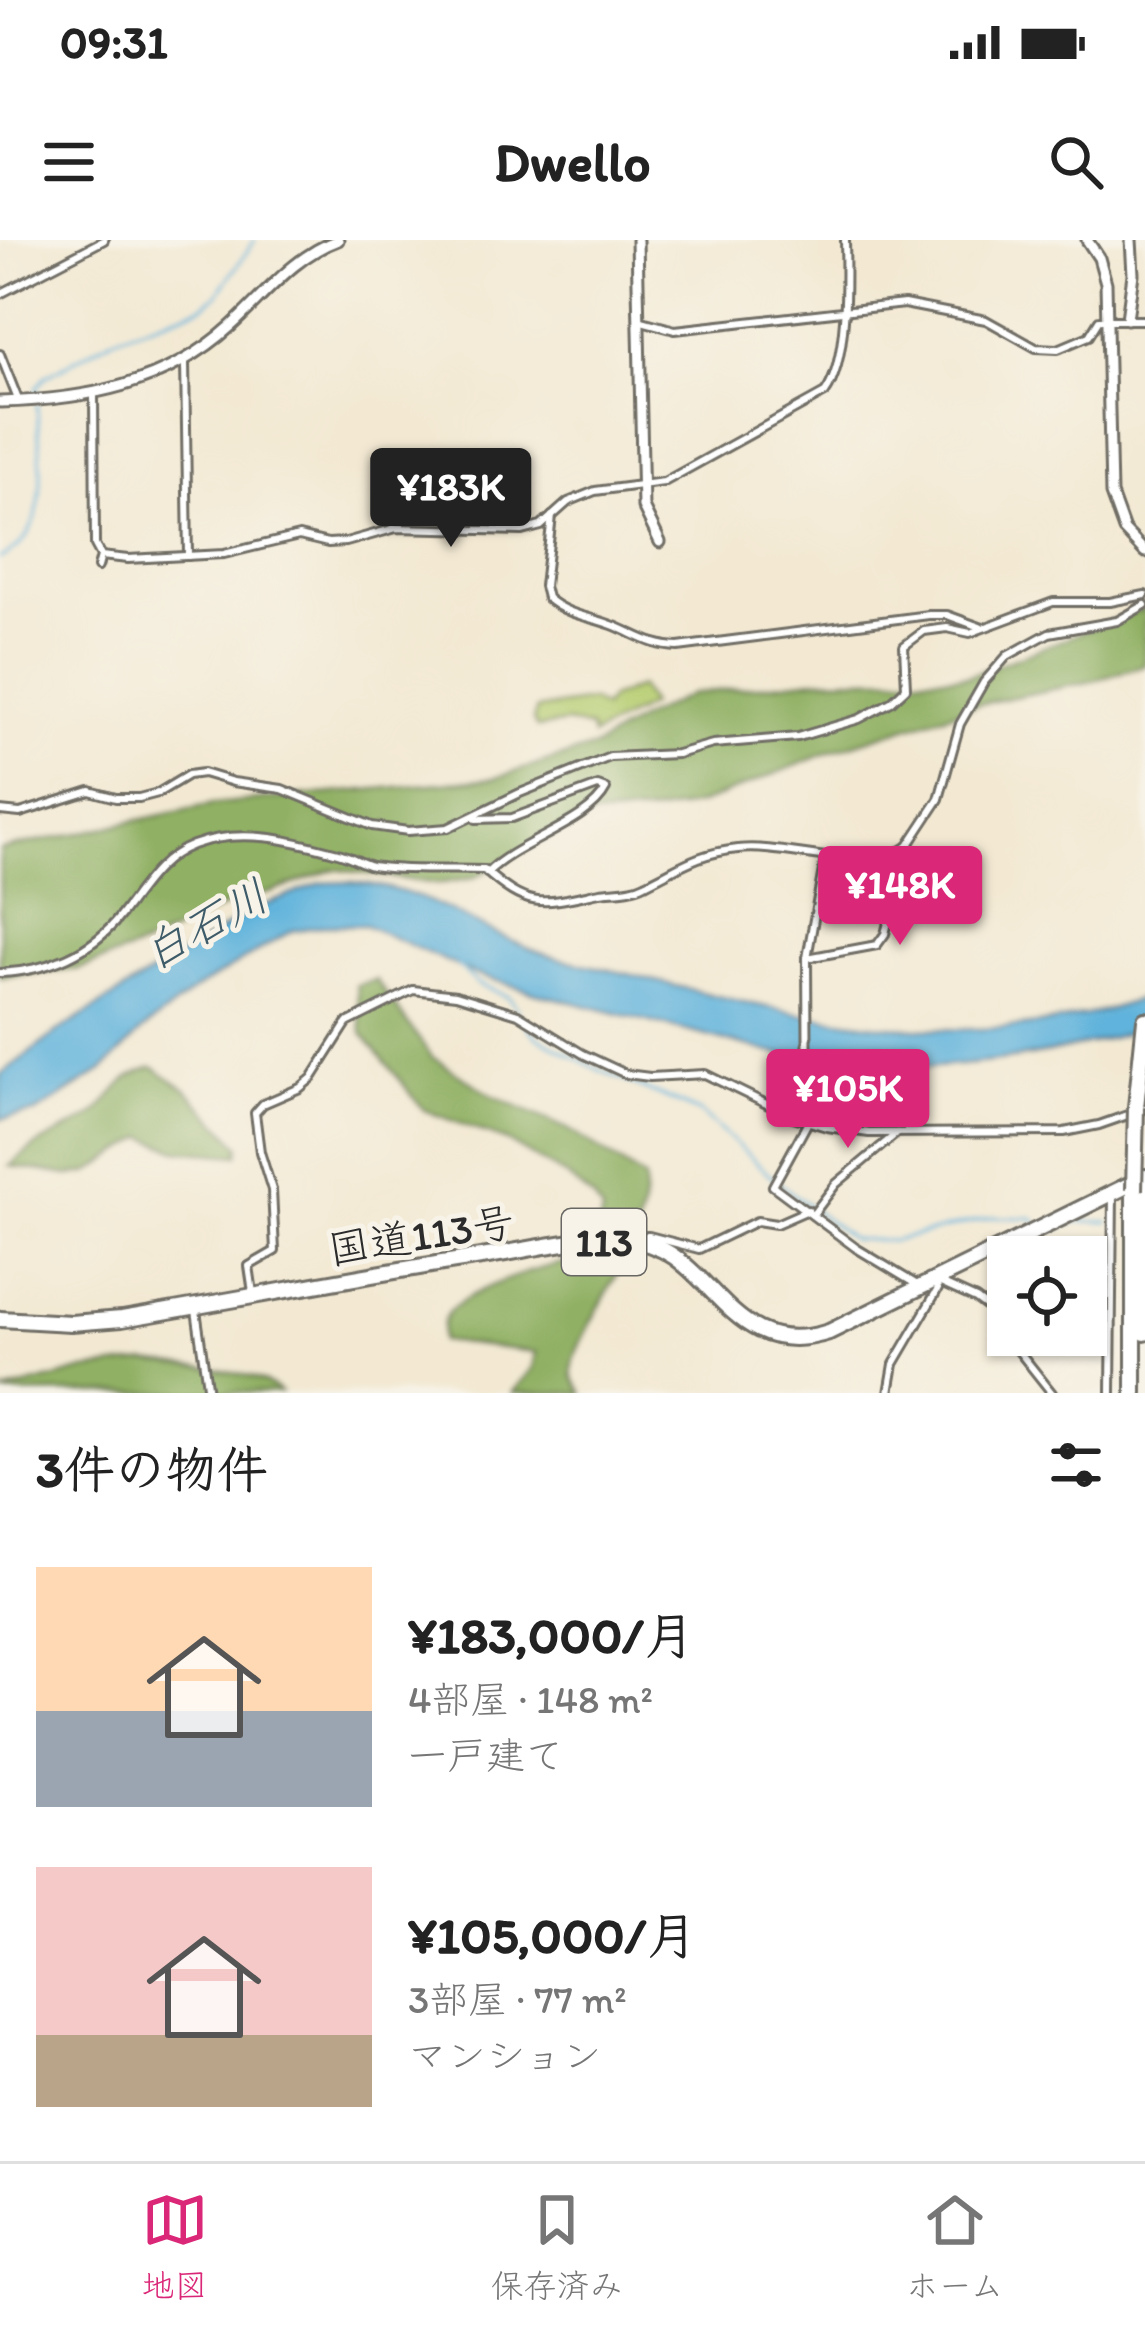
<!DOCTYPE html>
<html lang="ja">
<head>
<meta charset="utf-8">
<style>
  body { margin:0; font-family:Itim,"Klee One",sans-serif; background:#f6f6f6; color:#222; height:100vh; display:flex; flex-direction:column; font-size:45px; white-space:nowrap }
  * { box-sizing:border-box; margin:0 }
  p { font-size:39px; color:#767676 }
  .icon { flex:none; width:66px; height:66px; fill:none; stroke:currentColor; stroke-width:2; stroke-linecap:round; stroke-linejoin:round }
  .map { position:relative; height:1153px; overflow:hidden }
  .sheet { display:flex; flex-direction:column; background:#fff; flex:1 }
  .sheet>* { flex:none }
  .controls { position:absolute; left:987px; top:996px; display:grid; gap:24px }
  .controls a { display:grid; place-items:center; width:120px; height:120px; border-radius:0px; background:#fff; box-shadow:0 3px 9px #0004; font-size:60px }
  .price { position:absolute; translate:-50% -102px; padding:0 27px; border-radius:12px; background:#db2777; color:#fff; font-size:39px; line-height:78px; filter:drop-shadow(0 3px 6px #0008) }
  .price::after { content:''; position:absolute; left:50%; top:72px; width:36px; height:27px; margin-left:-18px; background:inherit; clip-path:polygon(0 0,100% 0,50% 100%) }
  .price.on { background:#222; color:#fff }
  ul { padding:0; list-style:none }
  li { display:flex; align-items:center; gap:36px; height:300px; padding:0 36px }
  li span { display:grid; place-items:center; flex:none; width:336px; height:240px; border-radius:0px; color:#555 }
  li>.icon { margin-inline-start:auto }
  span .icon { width:144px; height:144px; fill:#fffc; stroke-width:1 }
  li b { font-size:51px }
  h2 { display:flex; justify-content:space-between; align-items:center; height:144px; padding:0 36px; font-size:51px }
  .status { display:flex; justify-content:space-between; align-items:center; height:84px; padding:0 60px; background:#fff; direction:ltr }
  .status svg { height:33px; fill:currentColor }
  header { display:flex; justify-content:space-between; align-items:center; height:156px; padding:0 36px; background:#fff; font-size:54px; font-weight:800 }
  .menu { display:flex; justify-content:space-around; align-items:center; height:168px; border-top:3px solid #e0e0e0; background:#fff; font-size:33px; color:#767676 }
  .menu a { display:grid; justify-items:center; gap:6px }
  .menu .on { color:#db2777 }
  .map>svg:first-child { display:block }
</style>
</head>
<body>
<div class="status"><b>09:31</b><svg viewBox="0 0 49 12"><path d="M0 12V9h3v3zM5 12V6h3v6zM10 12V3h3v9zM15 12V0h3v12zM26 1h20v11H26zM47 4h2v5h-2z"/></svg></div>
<header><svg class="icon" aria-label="menu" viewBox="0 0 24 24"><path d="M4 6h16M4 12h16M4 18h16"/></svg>Dwello<svg class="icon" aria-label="search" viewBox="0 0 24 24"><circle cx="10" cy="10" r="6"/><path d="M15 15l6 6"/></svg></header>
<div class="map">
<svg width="1145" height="1153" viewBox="0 0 1145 1153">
  <rect width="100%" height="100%" fill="#f7f3e8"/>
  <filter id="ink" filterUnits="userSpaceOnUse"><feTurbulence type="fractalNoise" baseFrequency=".00833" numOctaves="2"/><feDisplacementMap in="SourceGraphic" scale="24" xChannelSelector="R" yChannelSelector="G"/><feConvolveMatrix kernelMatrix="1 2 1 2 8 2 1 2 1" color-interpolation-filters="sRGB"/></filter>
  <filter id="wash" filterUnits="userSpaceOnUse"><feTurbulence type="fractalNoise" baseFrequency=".004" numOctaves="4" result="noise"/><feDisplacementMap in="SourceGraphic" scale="48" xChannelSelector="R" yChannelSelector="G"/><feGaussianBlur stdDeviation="2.7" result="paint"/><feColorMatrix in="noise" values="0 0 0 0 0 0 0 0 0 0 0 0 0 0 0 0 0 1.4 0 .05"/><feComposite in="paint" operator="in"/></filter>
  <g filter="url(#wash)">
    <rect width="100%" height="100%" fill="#f3e9d3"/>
    <path fill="#b6cd71" stroke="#707c4e" stroke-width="3" d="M639 447 650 465 592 496 590 488 566 483 537 488 533 480 537 469 591 461 603 468 610 458Z"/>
    <g fill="#90b063" stroke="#5e6e47" stroke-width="3">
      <path d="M1145 368V425L1093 441 979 464 832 511 698 565 654 573 587 577 473 638 437 644 334 629 270 653 240 659 145 706 79 729 0 737V610L213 564 495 538 595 507 640 479 692 454 815 439 968 436Z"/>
      <path d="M376 740 432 817 493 856 568 889 644 939C653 1006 564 1102 573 1136 575 1142 580 1147 583 1153H512L533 1128 536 1112 441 1101C441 1087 443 1075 455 1066 490 1040 551 1024 594 1017L602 972 594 959 566 936 507 901 424 870 362 793 356 745Z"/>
      <path d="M153 827 186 849 240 906 238 915 177 910 145 897 88 933 68 935 10 926C34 903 57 896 85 880 115 864 112 838 153 827Z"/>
      <path d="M146 1122C186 1127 248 1126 280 1152L0 1153 85 1130Z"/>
    </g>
    <path fill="#61b3dc" stroke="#466f84" stroke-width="3" d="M352 642C427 650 456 677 521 705 558 722 604 727 644 738 805 779 984 820 1145 757V787C1049 821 936 832 834 828L536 753 475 734 365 685H329L291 691 196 749 143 790 104 829 36 873 0 879V835L59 791 255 669 321 643Z"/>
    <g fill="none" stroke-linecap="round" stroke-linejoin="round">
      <g stroke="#61b3dc" stroke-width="3">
        <path d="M37 154V147L46 136 116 97 203 66 217 55 255 0"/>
        <path d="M0 318C57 294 38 214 37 164"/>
        <path d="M457 725 478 744 509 757 519 771"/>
        <path d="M522 780 536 796 595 828 701 873 779 943 852 999 893 1001 993 977 1034 978 1036 982"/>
        <path d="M1049 991 1078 981 1109 982"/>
      </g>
    </g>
  </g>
  <g filter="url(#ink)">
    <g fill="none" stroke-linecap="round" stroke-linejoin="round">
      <g stroke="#716e66" stroke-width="12">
        <g id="street">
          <path d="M0 54 104 0"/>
          <path d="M638 80 675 90 904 64 986 80 1036 108 1058 109 1089 96 1099 80H1145"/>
          <path d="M0 114 19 162"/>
          <path d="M185 122 188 316"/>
          <path d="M94 155 95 305 101 316 98 327"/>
          <path d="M552 276 544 346 547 358C568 376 588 376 612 385 636 394 650 406 678 407L929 375H947L980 387"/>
          <path d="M101 316 128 319 224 314 299 296 328 303 346 302 396 288 522 291 541 286 568 262 595 251 664 242 825 153C848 122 846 40 845 0"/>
          <path d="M0 571 20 573 90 551 116 558H139L158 553 188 535 203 533 233 542 282 549 372 586 408 591 448 588 520 553 610 517 677 514 713 504 798 497 859 479 891 462 906 448 904 406 924 391 947 388 970 393 1053 362H1110L1145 355"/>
          <path d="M476 579 512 578 598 546 606 549C589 583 517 602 487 633"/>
          <path d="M825 618 807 718 808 882 773 946 856 1008 919 1046"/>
          <path d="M807 718 877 705 885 694 908 606 939 559 960 484 984 442 1007 416 1049 393 1117 381 1145 365"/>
          <path d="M0 733C47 731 92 713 121 675 142 648 159 618 193 605 240 587 291 600 338 613 350 616 360 623 372 626 409 632 447 628 484 630 530 671 543 664 600 652 615 650 632 651 645 644 680 627 698 613 738 609 788 603 867 637 908 606"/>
          <path d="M814 973 836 944 897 893"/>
          <path d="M635 996H649L699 1009 757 981 776 984 808 970"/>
          <path d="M253 1053 249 1026 275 1011 272 950 260 912 255 873 263 864 300 848 312 838 347 783 413 750 456 755 518 774 583 814 626 834 650 837 705 834 793 877 827 887 869 893 1064 892 1099 885 1145 869"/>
          <path d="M196 1070 208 1153"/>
          <path d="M889 1153 894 1124 938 1049 934 1040 976 1059 992 1071 1002 1090 1052 1153"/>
          <path d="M1111 1153 1113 953"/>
        </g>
      </g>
      <g stroke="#716e66" stroke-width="15">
        <g id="secondary">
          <path d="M637 0 643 267 660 302"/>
          <path d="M1087 0 1099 18 1106 43 1111 254 1124 290 1145 312"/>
          <path d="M1127 79 1133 34 1131 0"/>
          <path d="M0 162C84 160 167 145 231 86 265 55 294 16 338 0"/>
        </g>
      </g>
      <g stroke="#716e66" stroke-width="20">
        <g id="highway">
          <path d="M1136 867 1145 780"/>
          <path d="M1143 946 1145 1093"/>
          <path d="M1134 950V1153"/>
          <path d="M0 1079 71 1083 122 1079C242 1059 361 1035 481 1017 528 1010 579 997 626 1000 714 1004 723 1126 829 1092L1145 937"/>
        </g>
      </g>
      <use href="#street" stroke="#fff" stroke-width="6"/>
      <use href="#secondary" stroke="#fff" stroke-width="9"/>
      <use href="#highway" stroke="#fff" stroke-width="14"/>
      <g stroke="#716e66" stroke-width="20" stroke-linecap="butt">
        <path id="highway-bridge" d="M1134 950 1136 867"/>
      </g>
      <use href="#highway-bridge" stroke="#fff" stroke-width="14"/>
    </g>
  </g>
  <g text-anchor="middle" stroke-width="10" stroke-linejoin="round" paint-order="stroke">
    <rect fill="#f7f3e8" stroke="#686764" stroke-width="3" x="562" y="969" width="84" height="66" rx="9"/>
    <g font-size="39" font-weight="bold" fill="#2b2b2b">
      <text x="604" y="1016">113</text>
    </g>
    <g font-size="42" fill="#2b2b2b" stroke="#f7f3e8">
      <text transform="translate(421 995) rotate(-9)" y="15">国道113号</text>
    </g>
    <g font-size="45" font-style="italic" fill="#3e5b69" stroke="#f7f3e8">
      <text transform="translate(205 684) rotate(-29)" y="16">白石川</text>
    </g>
  </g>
</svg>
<div class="controls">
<a><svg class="icon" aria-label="locate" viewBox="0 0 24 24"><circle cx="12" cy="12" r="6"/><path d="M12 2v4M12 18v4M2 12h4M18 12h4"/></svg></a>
</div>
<b class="price on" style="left:451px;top:310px">¥183K</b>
<b class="price" style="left:900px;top:708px">¥148K</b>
<b class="price" style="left:848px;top:911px">¥105K</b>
</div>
<section class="sheet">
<h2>3件の物件<svg class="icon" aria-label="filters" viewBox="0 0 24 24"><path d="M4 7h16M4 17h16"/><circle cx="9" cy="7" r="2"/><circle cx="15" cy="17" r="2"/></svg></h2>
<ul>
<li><span style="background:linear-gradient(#ffd9b3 60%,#9aa5b1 0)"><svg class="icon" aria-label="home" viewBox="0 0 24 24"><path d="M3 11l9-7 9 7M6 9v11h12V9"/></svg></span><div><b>¥183,000/月</b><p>4部屋 · 148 m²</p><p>一戸建て</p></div></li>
<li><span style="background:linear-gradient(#f6c9c9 70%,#b9a48a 0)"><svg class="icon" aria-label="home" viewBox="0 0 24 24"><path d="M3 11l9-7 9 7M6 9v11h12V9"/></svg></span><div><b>¥105,000/月</b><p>3部屋 · 77 m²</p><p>マンション</p></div></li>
</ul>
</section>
<nav class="menu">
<a class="on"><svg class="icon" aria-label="map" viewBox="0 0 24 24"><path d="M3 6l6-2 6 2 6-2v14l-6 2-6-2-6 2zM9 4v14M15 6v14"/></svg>地図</a>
<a><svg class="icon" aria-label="saved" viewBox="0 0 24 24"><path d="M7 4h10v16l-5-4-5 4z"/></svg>保存済み</a>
<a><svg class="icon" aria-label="home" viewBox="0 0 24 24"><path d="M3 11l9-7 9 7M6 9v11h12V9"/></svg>ホーム</a>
</nav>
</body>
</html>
